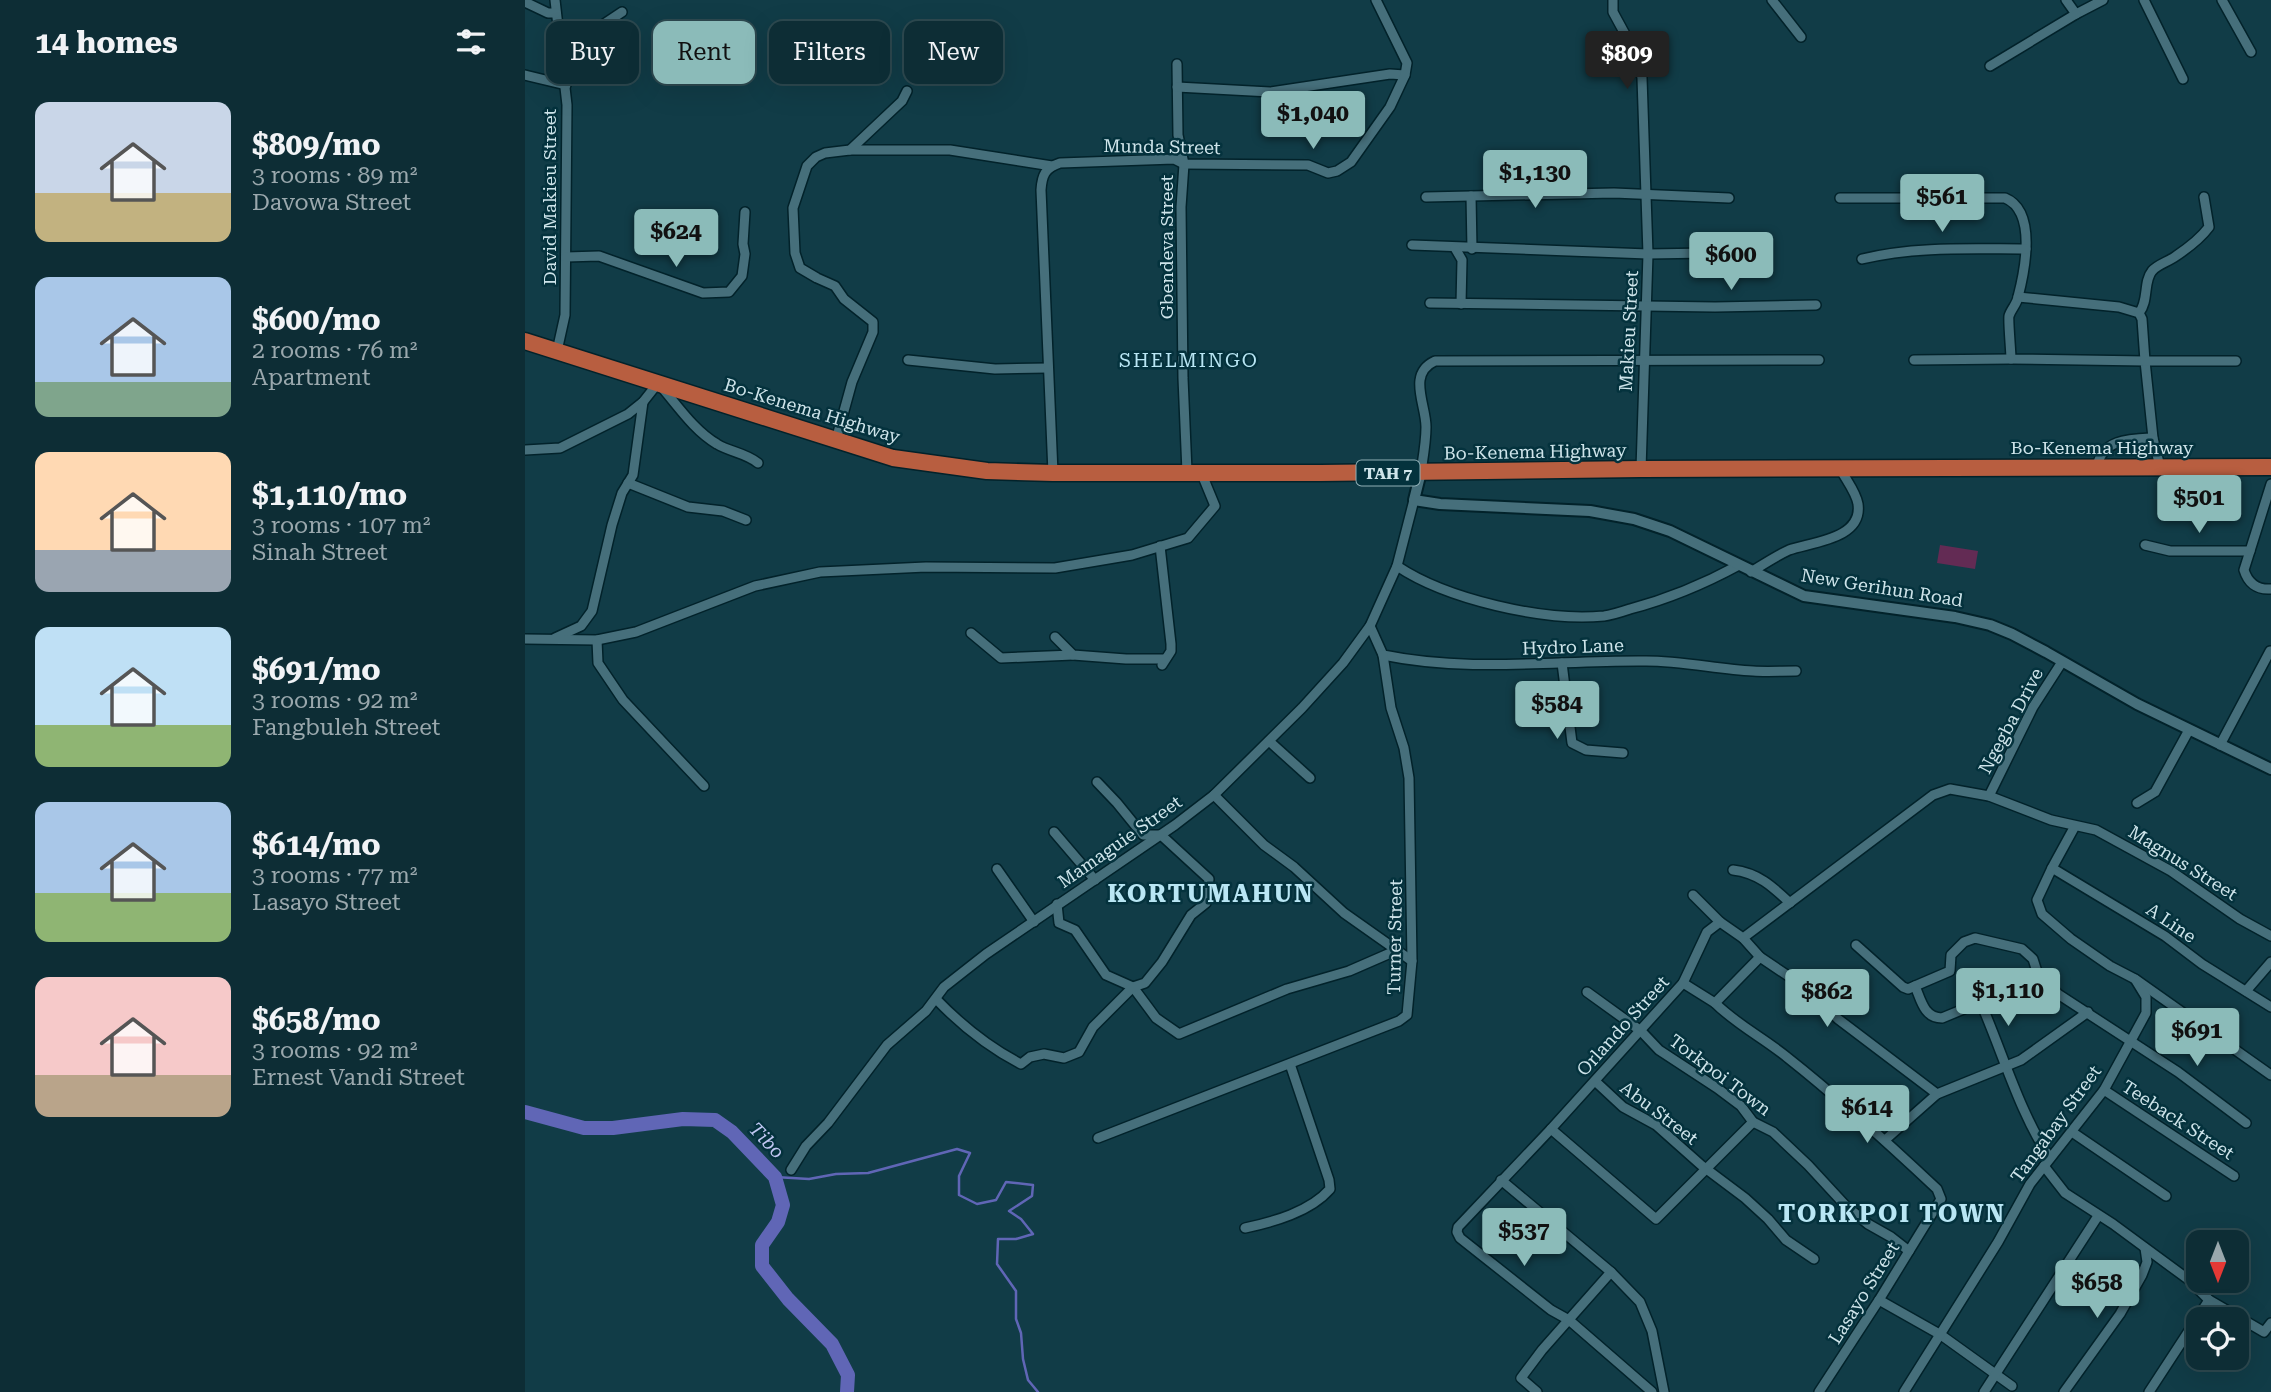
<!DOCTYPE html>
<html lang="en">
<head>
<meta charset="utf-8">
<style>
  body { margin:0; font-family:"Roboto Serif",serif; background:#16353d; color:#f1f3f6; height:100vh; display:flex; flex-direction:column; font-size:26px; white-space:nowrap }
  * { box-sizing:border-box; margin:0 }
  p { font-size:23px; color:#9aa8ad }
  .icon { flex:none; width:38px; height:38px; fill:none; stroke:currentColor; stroke-width:2; stroke-linecap:round; stroke-linejoin:round }
  .map { position:relative; flex:1; overflow:hidden }
  .sheet { display:flex; flex-direction:column; background:#0d2d35; width:525px }
  .sheet>* { flex:none }
  .banner { position:absolute; left:21px; top:21px; width:665px; height:63px; display:flex; gap:14px }
  .needle { width:46px; rotate:180deg }
  .controls { position:absolute; left:1661px; top:1230px; display:grid; gap:14px }
  .controls a { display:grid; place-items:center; width:63px; height:63px; border-radius:14px; background:#0d2d35; box-shadow:0 7px 28px #0002,0 0 0 2px #2d4950; font-size:35px }
  .price { position:absolute; translate:-50% -60px; padding:0 16px; border-radius:7px; background:#8bbbb9; color:#111; font-size:23px; line-height:46px; filter:drop-shadow(0 2px 4px #0008) }
  .price::after { content:''; position:absolute; left:50%; top:42px; width:21px; height:16px; margin-left:-10px; background:inherit; clip-path:polygon(0 0,100% 0,50% 100%) }
  .price.current { background:#222; color:#fff }
  ul { padding:0; list-style:none }
  li { display:flex; align-items:center; gap:21px; height:175px; padding:0 35px }
  li span { display:grid; place-items:center; flex:none; width:196px; height:140px; border-radius:14px; color:#555 }
  li>.icon { margin-inline-start:auto }
  span .icon { width:84px; height:84px; fill:#fffc; stroke-width:1 }
  li b { font-size:30px }
  h2 { display:flex; justify-content:space-between; align-items:center; height:84px; padding:0 35px; font-size:30px }
  .chip { padding:0 24px; border-radius:14px; background:#0d2d35; box-shadow:0 7px 28px #0002,0 0 0 2px #2d4950; font-size:24px; line-height:63px }
  .chip.current { background:#8bbbb9; color:#111 }
  main { display:flex; flex:1; min-height:0 }
  .map>svg:first-child { display:block }
</style>
</head>
<body>
<main>
<section class="sheet">
<h2>14 homes<svg class="icon" aria-label="filters" viewBox="0 0 24 24"><path d="M4 7h16M4 17h16"/><circle cx="9" cy="7" r="2"/><circle cx="15" cy="17" r="2"/></svg></h2>
<ul>
<li><span style="background:linear-gradient(#c9d6e8 65%,#c2b280 0)"><svg class="icon" aria-label="home" viewBox="0 0 24 24"><path d="M3 11l9-7 9 7M6 9v11h12V9"/></svg></span><div><b>$809/mo</b><p>3 rooms · 89 m²</p><p>Davowa Street</p></div></li>
<li><span style="background:linear-gradient(#a9c7e8 75%,#7fa58c 0)"><svg class="icon" aria-label="home" viewBox="0 0 24 24"><path d="M3 11l9-7 9 7M6 9v11h12V9"/></svg></span><div><b>$600/mo</b><p>2 rooms · 76 m²</p><p>Apartment</p></div></li>
<li><span style="background:linear-gradient(#ffd9b3 70%,#9aa5b1 0)"><svg class="icon" aria-label="home" viewBox="0 0 24 24"><path d="M3 11l9-7 9 7M6 9v11h12V9"/></svg></span><div><b>$1,110/mo</b><p>3 rooms · 107 m²</p><p>Sinah Street</p></div></li>
<li><span style="background:linear-gradient(#bfe0f5 70%,#8fb573 0)"><svg class="icon" aria-label="home" viewBox="0 0 24 24"><path d="M3 11l9-7 9 7M6 9v11h12V9"/></svg></span><div><b>$691/mo</b><p>3 rooms · 92 m²</p><p>Fangbuleh Street</p></div></li>
<li><span style="background:linear-gradient(#a9c7e8 65%,#8fb573 0)"><svg class="icon" aria-label="home" viewBox="0 0 24 24"><path d="M3 11l9-7 9 7M6 9v11h12V9"/></svg></span><div><b>$614/mo</b><p>3 rooms · 77 m²</p><p>Lasayo Street</p></div></li>
<li><span style="background:linear-gradient(#f6c9c9 70%,#b9a48a 0)"><svg class="icon" aria-label="home" viewBox="0 0 24 24"><path d="M3 11l9-7 9 7M6 9v11h12V9"/></svg></span><div><b>$658/mo</b><p>3 rooms · 92 m²</p><p>Ernest Vandi Street</p></div></li>
</ul>
</section>
<div class="map">
<svg width="1746" height="1392" viewBox="0 0 1746 1392">
  <rect width="100%" height="100%" fill="#113c47"/>
  <path fill="#632b54" d="M1415 545 1453 551 1450 569 1412 563Z"/>
  <g fill="none" stroke-linecap="round" stroke-linejoin="round">
    <path stroke="#6066b6" stroke-width="2.5" d="M250 1177 284 1179 311 1174 343 1173 432 1149 445 1153 434 1176V1195L452 1204 471 1200 481 1182 508 1185 507 1196 484 1211 496 1219 508 1234 491 1239H473L472 1264 491 1291V1319L496 1333 498 1359 503 1380 513 1392"/>
    <path stroke="#6066b6" stroke-width="14" d="M0 1112 59 1128H88L158 1119 190 1120 207 1132 250 1177 258 1205 253 1222 237 1245V1266L263 1299 307 1344 323 1375 322 1392"/>
    <g stroke="#02222a" stroke-width="12">
      <g id="minor">
        <path d="M30 0 42 105 40 315 32 351"/>
        <path d="M1088 0V12L1113 58 1117 78 1123 254 1116 469"/>
        <path d="M1247 0 1276 37"/>
        <path d="M1541 0 1551 14 1578 0"/>
        <path d="M1619 0 1658 79"/>
        <path d="M1697 0 1726 52"/>
        <path d="M0 2 23 13H31"/>
        <path d="M652 64 653 135 659 164 656 207 658 378 662 472"/>
        <path d="M1465 66 1551 14"/>
        <path d="M0 75 41 85 55 40 97 12"/>
        <path d="M652 87 745 92 865 74 880 75"/>
        <path d="M325 150H425L527 166"/>
        <path d="M946 196 947 249"/>
        <path d="M901 197 1089 193 1204 198"/>
        <path d="M1315 198H1480C1512 211 1500 270 1493 297 1492 304 1486 309 1484 316 1483 320 1486 352 1486 359L1620 361 1628 438 1635 467"/>
        <path d="M887 245 1123 254 1242 252"/>
        <path d="M930 248 937 260 936 304"/>
        <path d="M41 257 74 256 178 293 204 292 217 276 220 254 218 244 220 212"/>
        <path d="M1337 259C1390 246 1446 249 1501 249"/>
        <path d="M1493 297 1594 307 1614 313 1617 319 1620 361H1711"/>
        <path d="M905 303 1190 307 1291 305"/>
        <path d="M1614 313C1624 301 1618 282 1627 271 1633 264 1643 262 1651 256 1663 248 1675 239 1684 227L1679 197"/>
        <path d="M383 360 470 369 523 368"/>
        <path d="M1389 360 1486 359"/>
        <path d="M311 440 327 382 348 332V322L319 299 310 286 292 278 275 268 270 253 268 208 282 166 291 157 300 153 325 150 377 101 382 91"/>
        <path d="M0 450 35 448 103 414 118 402 133 383C151 403 168 430 192 444 205 452 221 453 233 463"/>
        <path d="M1572 467C1577 439 1605 439 1628 438"/>
        <path d="M896 472C898 458 901 442 901 427 901 404 882 374 910 361L1294 360"/>
        <path d="M528 473 516 190C517 175 520 168 535 163L649 159 659 164 783 165 803 173 812 171 826 162 865 107 880 75 882 63 851 0"/>
        <path d="M103 483 163 507 198 511 221 520"/>
        <path d="M1746 484 1719 570C1723 583 1732 590 1746 589"/>
        <path d="M1620 545 1645 551H1725"/>
        <path d="M635 546 646 644V651L637 665"/>
        <path d="M872 566C921 599 1019 622 1079 616 1087 615 1096 612 1105 609 1143 599 1179 584 1214 565"/>
        <path d="M1226 572C1239 564 1251 556 1264 550 1287 542 1338 539 1333 504 1331 492 1321 480 1316 470"/>
        <path d="M845 626 858 655C945 673 1033 660 1121 661 1157 661 1192 669 1228 671 1242 672 1257 671 1271 671"/>
        <path d="M446 633 476 658 548 655"/>
        <path d="M530 637 548 655 601 659H640"/>
        <path d="M30 638 56 626 67 611 87 525 97 493 108 475 118 402"/>
        <path d="M0 639 72 640 111 632 230 586 295 572 401 567 530 568 607 555 663 538 690 506 676 472"/>
        <path d="M72 640 73 663 98 700 179 786"/>
        <path d="M1037 663 1047 743 1061 750 1098 753"/>
        <path d="M744 741 785 778"/>
        <path d="M1695 745 1745 651"/>
        <path d="M689 795 739 845 769 867 819 913 887 961"/>
        <path d="M1464 796 1508 707 1537 662"/>
        <path d="M1612 803 1630 792 1664 730"/>
        <path d="M1550 826 1527 868 1512 900 1517 914 1546 939 1585 966 1610 979 1746 1075"/>
        <path d="M529 832 570 880"/>
        <path d="M1527 868 1640 936 1677 964 1746 1007"/>
        <path d="M472 869 509 922"/>
        <path d="M1208 870C1233 873 1247 886 1265 903"/>
        <path d="M1168 895 1195 922"/>
        <path d="M532 904 534 923 550 930 581 975 608 987 631 1018 654 1034 762 989 824 971 870 951"/>
        <path d="M1218 938 1235 957 1287 992 1313 1019 1412 1094"/>
        <path d="M1331 945 1378 987 1383 989 1425 971 1426 955 1439 942 1450 938 1497 949 1508 959 1514 978"/>
        <path d="M1235 957 1190 1003C1212 1025 1239 1038 1263 1058 1315 1099 1364 1144 1412 1189L1416 1199 1354 1300 1294 1392"/>
        <path d="M1158 983 1190 1003"/>
        <path d="M1390 986C1396 1000 1399 1018 1417 1018L1514 978 1522 982 1533 994 1653 1072 1721 1123"/>
        <path d="M1721 991 1746 962"/>
        <path d="M1062 992 1116 1031 1134 1050 1192 1088 1216 1106 1228 1122 1248 1132 1283 1165 1320 1205 1343 1224 1366 1237 1384 1251"/>
        <path d="M411 999C436 1025 463 1047 496 1064L505 1057 519 1054 539 1058 554 1052 568 1027 608 987 620 983 637 962 666 915 681 903 684 879 636 835H618L592 803 572 782"/>
        <path d="M1455 1001C1477 1051 1495 1114 1525 1158"/>
        <path d="M1070 1081 1098 1107 1131 1125 1176 1165 1220 1198 1243 1219 1261 1240 1289 1259"/>
        <path d="M1579 1090 1709 1176"/>
        <path d="M1026 1129 1131 1219 1228 1122"/>
        <path d="M1547 1132 1641 1196"/>
        <path d="M573 1138 874 1021 882 1015 887 961 884 778 879 748 866 708 858 655"/>
        <path d="M1360 1140 1412 1094 1496 1060 1563 1012"/>
        <path d="M1519 1166 1540 1193 1588 1224 1664 1280 1684 1300 1624 1392"/>
        <path d="M266 1170 281 1146 303 1123 362 1045 401 1011 419 987 461 954 650 825 689 795 777 708 818 663 845 626 872 566 889 500"/>
        <path d="M976 1180 1086 1272 1115 1302 1127 1331 1139 1392"/>
        <path d="M720 1228C748 1222 785 1212 805 1189L804 1180 765 1064"/>
        <path d="M1354 1300 1416 1335 1487 1386"/>
        <path d="M1684 1300 1739 1332 1746 1323"/>
        <path d="M1012 1392 996 1378 1017 1350 1086 1272"/>
        <path d="M1127 1392 1044 1320 1026 1310 935 1238 932 1232 933 1227 1026 1129 1158 983 1182 932 1195 922 1218 938 1408 795 1425 789 1464 796 1526 820 1571 830 1646 871 1715 919 1746 936"/>
        <path d="M1379 1392 1473 1242 1505 1184 1579 1090 1621 1013V997L1610 979"/>
        <path d="M1459 1392 1573 1216"/>
        <path d="M1539 1392 1595 1314 1617 1275 1622 1262 1620 1248"/>
      </g>
    </g>
    <g stroke="#02222a" stroke-width="14">
      <path id="tertiary" d="M896 472 889 500 915 504 1065 511 1109 519 1145 531 1279 596 1430 617 1465 625 1487 634 1521 652 1612 704 1746 769"/>
    </g>
    <g stroke="#02222a" stroke-width="19">
      <path id="trunk" d="M0 341 368 458 462 471 528 473H795L1116 469 1746 467"/>
    </g>
    <use href="#minor" stroke="#466f7b" stroke-width="9"/>
    <use href="#tertiary" stroke="#466f7b" stroke-width="10"/>
    <use href="#trunk" stroke="#b85e40" stroke-width="16"/>
  </g>
  <g text-anchor="middle" stroke-width="5" stroke-linejoin="round" paint-order="stroke">
    <rect fill="#04323d" stroke="#91afb6" stroke-width="2" x="831.5" y="460.5" width="63" height="25" rx="5"/>
    <g font-size="16" font-weight="bold" fill="#cee4ea">
      <text x="863" y="479">TAH 7</text>
    </g>
    <g font-size="18" fill="#cee4ea" stroke="#04323d">
      <text transform="translate(637 147) rotate(1)" y="6">Munda Street</text>
      <text transform="translate(25 197) rotate(-90)" y="6">David Makieu Street</text>
      <text transform="translate(642 247) rotate(-90)" y="6">Gbendeva Street</text>
      <text transform="translate(1104 331) rotate(-87)" y="6">Makieu Street</text>
      <text transform="translate(287 411) rotate(17)" y="6">Bo-Kenema Highway</text>
      <text x="1577" y="454">Bo-Kenema Highway</text>
      <text transform="translate(1010 452) rotate(-1)" y="6">Bo-Kenema Highway</text>
      <text transform="translate(1357 588) rotate(9)" y="6">New Gerihun Road</text>
      <text transform="translate(1048 647) rotate(-2)" y="6">Hydro Lane</text>
      <text transform="translate(1486 721) rotate(-62)" y="6">Ngegba Drive</text>
      <text transform="translate(595 842) rotate(-35)" y="6">Mamaguie Street</text>
      <text transform="translate(1658 863) rotate(32)" y="6">Magnus Street</text>
      <text transform="translate(1646 923) rotate(34)" y="6">A Line</text>
      <text transform="translate(870 937) rotate(-89)" y="6">Turner Street</text>
      <text transform="translate(1098 1026) rotate(-48)" y="6">Orlando Street</text>
      <text transform="translate(1195 1075) rotate(37)" y="6">Torkpoi Town</text>
      <text transform="translate(1134 1113) rotate(37)" y="6">Abu Street</text>
      <text transform="translate(1653 1120) rotate(33)" y="6">Teeback Street</text>
      <text transform="translate(1531 1124) rotate(-54)" y="6">Tangabay Street</text>
      <text transform="translate(1339 1293) rotate(-58)" y="6">Lasayo Street</text>
    </g>
    <g font-size="19" letter-spacing="2" fill="#b9e6f4" stroke="#04323d">
      <text x="664" y="367">SHELMINGO</text>
    </g>
    <g font-size="19" font-style="italic" fill="#c0c7f2" stroke="#04323d">
      <text transform="translate(242 1140) rotate(46)" y="7">Tibo</text>
    </g>
    <g font-size="24" font-weight="bold" letter-spacing="2" fill="#b9e6f4" stroke="#04323d">
      <text x="686" y="902">KORTUMAHUN</text>
      <text x="1367" y="1222">TORKPOI TOWN</text>
    </g>
  </g>
</svg>
<div class="controls">
<a><svg class="needle" viewBox="-14 -14 28 28"><path d="M0-13l5 13h-10z" fill="#e53935"/><path d="M0 13l5-13h-10z" fill="#9aa8ad"/></svg></a>
<a><svg class="icon" aria-label="locate" viewBox="0 0 24 24"><circle cx="12" cy="12" r="6"/><path d="M12 2v4M12 18v4M2 12h4M18 12h4"/></svg></a>
</div>
<b class="price current" style="left:1102px;top:91px">$809</b>
<b class="price" style="left:788px;top:151px">$1,040</b>
<b class="price" style="left:1010px;top:210px">$1,130</b>
<b class="price" style="left:1417px;top:234px">$561</b>
<b class="price" style="left:151px;top:269px">$624</b>
<b class="price" style="left:1206px;top:292px">$600</b>
<b class="price" style="left:1674px;top:535px">$501</b>
<b class="price" style="left:1032px;top:741px">$584</b>
<b class="price" style="left:1483px;top:1028px">$1,110</b>
<b class="price" style="left:1302px;top:1029px">$862</b>
<b class="price" style="left:1672px;top:1068px">$691</b>
<b class="price" style="left:1342px;top:1145px">$614</b>
<b class="price" style="left:999px;top:1268px">$537</b>
<b class="price" style="left:1572px;top:1320px">$658</b>
<div class="banner">
<a class="chip">Buy</a>
<a class="chip current">Rent</a>
<a class="chip">Filters</a>
<a class="chip">New</a>
</div>
</div>
</main>
</body>
</html>
